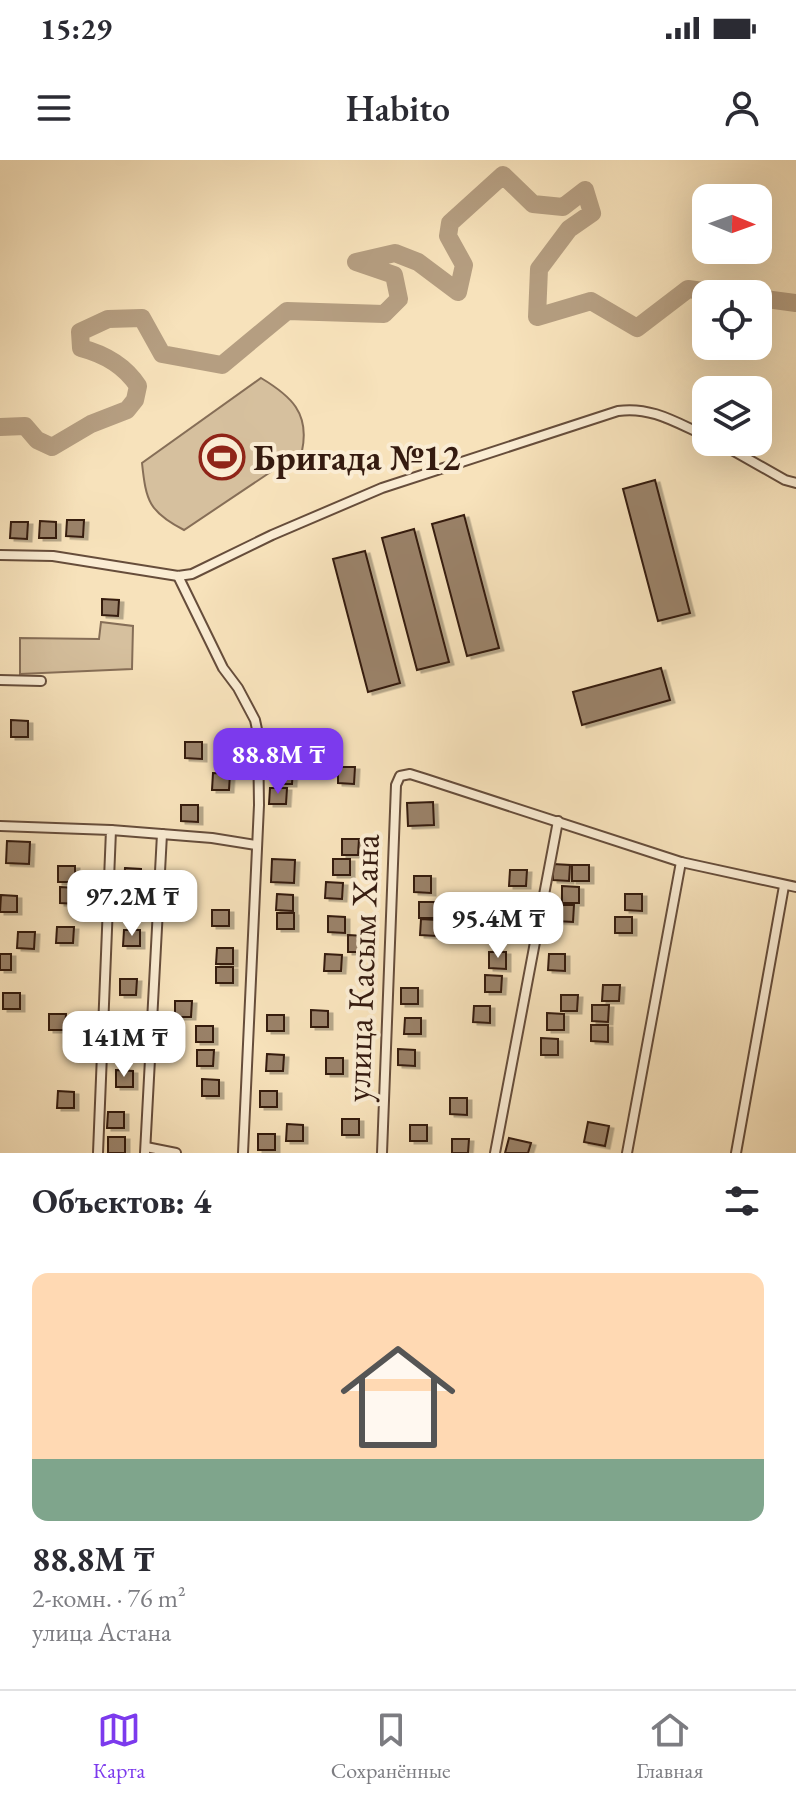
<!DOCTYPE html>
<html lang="ru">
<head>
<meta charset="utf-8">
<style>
  body { margin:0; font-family:"EB Garamond",serif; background:#f2f2f3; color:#2b2b33; height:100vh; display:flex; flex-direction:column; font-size:30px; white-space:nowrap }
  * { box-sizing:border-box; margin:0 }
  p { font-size:26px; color:#7c7c81 }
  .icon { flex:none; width:44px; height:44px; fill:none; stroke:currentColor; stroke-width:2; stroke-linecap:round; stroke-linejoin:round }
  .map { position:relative; height:993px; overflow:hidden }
  .panel { display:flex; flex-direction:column; background:#fff; flex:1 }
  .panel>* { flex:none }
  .needle { width:52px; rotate:91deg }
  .fabs { position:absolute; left:692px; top:24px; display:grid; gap:16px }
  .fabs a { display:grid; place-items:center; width:80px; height:80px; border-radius:16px; background:#fff; box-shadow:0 8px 32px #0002; font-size:40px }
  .price { position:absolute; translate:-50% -68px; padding:0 18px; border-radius:16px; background:#fff; color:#222; font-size:26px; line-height:52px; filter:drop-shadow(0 2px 4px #0008) }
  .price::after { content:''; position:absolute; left:50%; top:48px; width:24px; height:18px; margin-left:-12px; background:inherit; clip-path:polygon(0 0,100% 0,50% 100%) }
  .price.selected { background:#7c3aed; color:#fff }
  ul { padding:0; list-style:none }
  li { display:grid; align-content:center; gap:16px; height:424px; padding:0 32px }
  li+li { border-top:2px solid #e1e1e2 }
  li span { display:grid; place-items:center; height:248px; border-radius:16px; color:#555 }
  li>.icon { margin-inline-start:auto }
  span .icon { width:144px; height:144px; fill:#fffc; stroke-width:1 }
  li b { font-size:34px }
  h2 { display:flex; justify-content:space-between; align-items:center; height:96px; padding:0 32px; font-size:34px }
  .status { display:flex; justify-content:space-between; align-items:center; height:56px; padding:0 40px; background:#fff; direction:ltr }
  .status svg { height:22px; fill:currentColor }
  header { display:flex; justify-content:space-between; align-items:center; height:104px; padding:0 32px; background:#fff; font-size:36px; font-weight:600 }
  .dock { display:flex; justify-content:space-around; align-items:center; height:112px; border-top:2px solid #e1e1e2; background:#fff; font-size:22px; color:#7c7c81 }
  .dock a { display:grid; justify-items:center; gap:4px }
  .dock .selected { color:#7c3aed }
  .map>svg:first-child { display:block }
</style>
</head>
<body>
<div class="status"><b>15:29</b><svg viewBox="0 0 49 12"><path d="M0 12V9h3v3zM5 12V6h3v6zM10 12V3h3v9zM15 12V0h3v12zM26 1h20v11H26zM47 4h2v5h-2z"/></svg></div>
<header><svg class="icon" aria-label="menu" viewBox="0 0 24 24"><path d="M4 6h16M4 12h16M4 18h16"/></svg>Habito<svg class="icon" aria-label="person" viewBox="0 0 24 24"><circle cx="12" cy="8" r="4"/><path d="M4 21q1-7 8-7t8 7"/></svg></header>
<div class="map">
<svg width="796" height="993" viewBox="0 0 796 993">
  <defs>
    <filter id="shadow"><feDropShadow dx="4.5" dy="2.5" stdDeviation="0" flood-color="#0004"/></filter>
  </defs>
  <rect width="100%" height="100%" fill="#f7e2bb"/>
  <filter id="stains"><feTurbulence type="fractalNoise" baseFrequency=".0025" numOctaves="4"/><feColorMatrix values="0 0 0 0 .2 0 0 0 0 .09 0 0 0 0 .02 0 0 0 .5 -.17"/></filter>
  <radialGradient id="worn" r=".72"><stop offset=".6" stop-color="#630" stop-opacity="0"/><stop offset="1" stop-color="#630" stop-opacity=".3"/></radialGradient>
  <g fill="#d6c09e" stroke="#866e57" stroke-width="2">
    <path d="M261 218C291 236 310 253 302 291L184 370C149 352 146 341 142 303Z"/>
    <path d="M101 462 133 466 132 509 20 514V478L99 479Z"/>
  </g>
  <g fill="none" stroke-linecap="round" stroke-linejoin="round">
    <g stroke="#b59e81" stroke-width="18">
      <path d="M758 138 796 143"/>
      <path d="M0 267 25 266 37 280 52 287 91 264 127 250 135 240 138 226C125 206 104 194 81 188L80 172 108 159 142 158 162 194 222 205 287 151 384 154 399 139 394 115 356 102 395 93 418 102 458 132 464 105 448 76 450 63 503 15 533 44 563 47 585 30 592 53 569 69 539 109 537 157 591 141 637 168 688 129 726 134"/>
    </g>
  </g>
  <g fill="#9a8269" stroke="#351b10" stroke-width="2" filter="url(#shadow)">
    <path d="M655 320 690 453 658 461 623 329Z"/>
    <path d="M464 355 499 488 467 496 432 364Z"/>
    <path d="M67 360H84L83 377 66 376Z"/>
    <path d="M40 361 56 362V378H39Z"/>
    <path d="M11 362H28L27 379 10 378Z"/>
    <path d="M414 369 449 502 417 510 382 378Z"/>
    <path d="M365 391 400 523 368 532 333 399Z"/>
    <path d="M102 439 119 440 118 456 102 455Z"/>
    <path d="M661 508 670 540 582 565 573 532Z"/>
    <path d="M11 560 28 561V577H11Z"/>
    <path d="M185 582H202V599L185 598Z"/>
    <path d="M338 607H355L354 624 338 623Z"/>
    <path d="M276 608H293L292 624H276Z"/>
    <path d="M213 613 230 614 229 630H212Z"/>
    <path d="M270 628H287L286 644H269Z"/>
    <path d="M433 642 434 665 408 666 407 643Z"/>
    <path d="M181 645H198V662L181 661Z"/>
    <path d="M342 679H359L358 695H342Z"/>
    <path d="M7 681 30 682 29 704 6 703Z"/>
    <path d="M272 699 295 700 294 723 271 722Z"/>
    <rect x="333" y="699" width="17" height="16"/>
    <path d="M553 704 570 705 569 721 553 720Z"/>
    <rect x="572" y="705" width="17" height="16"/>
    <rect x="58" y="706" width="17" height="16"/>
    <path d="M125 708 141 709V725L124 724Z"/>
    <path d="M510 710H527L526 726H509Z"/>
    <path d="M414 716H431V733L414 732Z"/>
    <path d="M326 722 343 723 342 739 325 738Z"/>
    <path d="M562 726 579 727V743H562Z"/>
    <path d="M60 727 77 728V744L60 743Z"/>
    <path d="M277 734 293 735V751L276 750Z"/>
    <path d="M625 734H642V751L625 750Z"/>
    <path d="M1 735 17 736V752H0Z"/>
    <rect x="419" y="742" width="17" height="16"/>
    <path d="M557 745H574L573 762 556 761Z"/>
    <rect x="212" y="750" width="17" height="16"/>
    <rect x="277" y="753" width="17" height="16"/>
    <path d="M328 756 345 757V773L328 772Z"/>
    <rect x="615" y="757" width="17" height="16"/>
    <path d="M421 759 437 760V776L420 775Z"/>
    <path d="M57 767H74L73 783H56Z"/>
    <path d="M124 770H140V786H123Z"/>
    <path d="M18 772H35L34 789 17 788Z"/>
    <path d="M348 775 365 776V792H348Z"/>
    <path d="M217 788H233V804H216Z"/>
    <path d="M489 792H506V809L489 808Z"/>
    <rect x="0" y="794" width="11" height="16"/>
    <path d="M325 794 342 795 341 811H324Z"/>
    <path d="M549 794H565V811L548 810Z"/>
    <rect x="216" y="807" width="17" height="16"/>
    <path d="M485 815 502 816 501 832H485Z"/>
    <path d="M120 819H137L136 835H120Z"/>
    <path d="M603 825H620L619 841H602Z"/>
    <rect x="401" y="828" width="17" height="16"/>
    <rect x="3" y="833" width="17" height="16"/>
    <path d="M561 835H578L577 851H561Z"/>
    <path d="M175 841H192L191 857H175Z"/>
    <path d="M592 845H609L608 862 592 861Z"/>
    <path d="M474 846H490V863L473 862Z"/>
    <path d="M311 850 328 851V867H311Z"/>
    <path d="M547 853 564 854V870H547Z"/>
    <path d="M49 854H66L65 870H49Z"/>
    <rect x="267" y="855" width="17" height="16"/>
    <path d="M405 858H421V874H404Z"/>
    <path d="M122 863 139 864V880H122Z"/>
    <path d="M591 865H608V882L591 881Z"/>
    <rect x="196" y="866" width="17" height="16"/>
    <path d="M541 878 558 879V895H541Z"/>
    <path d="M398 889 415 890V906L398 905Z"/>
    <path d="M197 890H214L213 906H197Z"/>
    <path d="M267 894 284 895 283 911H266Z"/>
    <rect x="326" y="898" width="17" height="16"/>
    <path d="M116 910 133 911V927H116Z"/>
    <path d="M202 919 219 920V936H202Z"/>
    <path d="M58 931 74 932V948H57Z"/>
    <rect x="260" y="931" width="17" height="16"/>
    <path d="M450 938H467V955L450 954Z"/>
    <path d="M108 952H124V968H107Z"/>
    <rect x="342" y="959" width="17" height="16"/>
    <path d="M588 962 609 966 605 986 584 982Z"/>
    <path d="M287 964 303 965V981H286Z"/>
    <rect x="410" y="965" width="17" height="16"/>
    <rect x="258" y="974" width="17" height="16"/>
    <rect x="108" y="977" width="17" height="16"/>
    <path d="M509 978 531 983 528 993H505Z"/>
    <path d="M452 979H469L468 993H452Z"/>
  </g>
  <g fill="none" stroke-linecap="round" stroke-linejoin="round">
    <g stroke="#664d3b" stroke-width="12">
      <g id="minor">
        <path d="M718 282 785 320 796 323"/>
        <path d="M0 395 53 396 178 416 192 414 272 375 382 328 618 251C651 246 677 263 706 276"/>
        <path d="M178 416 223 508 238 528 255 560 258 574 259 645 243 993"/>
        <path d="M0 520 41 521"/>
        <path d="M0 666 111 670 98 993"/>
        <path d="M111 670 212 678 256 685"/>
        <path d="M146 987 176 993"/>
        <path d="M145 993 162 674"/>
        <path d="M382 993 396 625 400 616 410 614 426 619 681 702 796 727"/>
        <path d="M495 993 558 661"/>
        <path d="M627 993 681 702"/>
        <path d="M736 993 784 726"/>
      </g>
    </g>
    <use href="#minor" stroke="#faecd3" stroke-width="8"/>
  </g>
  <defs>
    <g id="stadium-ring" transform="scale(2.3)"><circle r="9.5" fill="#faecd3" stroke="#8f2418" stroke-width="1.5"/><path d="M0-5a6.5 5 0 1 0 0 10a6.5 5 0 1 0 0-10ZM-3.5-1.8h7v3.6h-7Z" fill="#8f2418"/></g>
  </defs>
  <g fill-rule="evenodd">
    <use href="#stadium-ring" x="222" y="297"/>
  </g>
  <g text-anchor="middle" stroke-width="8" stroke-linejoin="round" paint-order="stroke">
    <g font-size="36" font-weight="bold" fill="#351b10" stroke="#faecd3" text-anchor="start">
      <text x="253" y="310">Бригада №12</text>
    </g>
    <g font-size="36" fill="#351b10" stroke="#faecd3">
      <text transform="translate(361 808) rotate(-88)" y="13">улица Касым Хана</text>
    </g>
  </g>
  <rect width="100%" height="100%" filter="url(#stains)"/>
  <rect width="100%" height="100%" fill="url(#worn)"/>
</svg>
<div class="fabs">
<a><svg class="needle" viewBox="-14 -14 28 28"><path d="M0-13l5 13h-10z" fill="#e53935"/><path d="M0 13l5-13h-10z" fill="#7c7c81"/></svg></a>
<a><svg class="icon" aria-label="locate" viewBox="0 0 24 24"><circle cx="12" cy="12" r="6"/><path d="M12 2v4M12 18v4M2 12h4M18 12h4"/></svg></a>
<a><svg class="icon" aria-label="layers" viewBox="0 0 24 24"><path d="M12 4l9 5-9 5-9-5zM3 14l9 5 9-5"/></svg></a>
</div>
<b class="price selected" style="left:278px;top:636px">88.8M ₸</b>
<b class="price" style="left:132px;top:778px">97.2M ₸</b>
<b class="price" style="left:498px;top:800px">95.4M ₸</b>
<b class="price" style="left:124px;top:919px">141M ₸</b>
</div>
<section class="panel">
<h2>Объектов: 4<svg class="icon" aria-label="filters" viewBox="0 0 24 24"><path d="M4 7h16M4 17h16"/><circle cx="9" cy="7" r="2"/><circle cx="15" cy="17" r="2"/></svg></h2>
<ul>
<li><span style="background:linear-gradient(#ffd9b3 75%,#7fa58c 0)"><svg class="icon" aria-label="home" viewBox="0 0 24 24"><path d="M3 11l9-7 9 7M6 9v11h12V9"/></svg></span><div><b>88.8M ₸</b><p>2-комн. · 76 m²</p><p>улица Астана</p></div></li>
</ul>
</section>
<nav class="dock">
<a class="selected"><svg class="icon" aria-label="map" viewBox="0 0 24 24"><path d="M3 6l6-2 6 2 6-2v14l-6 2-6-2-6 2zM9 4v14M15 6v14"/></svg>Карта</a>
<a><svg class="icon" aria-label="saved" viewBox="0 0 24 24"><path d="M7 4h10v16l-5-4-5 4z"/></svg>Сохранённые</a>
<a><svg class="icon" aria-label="home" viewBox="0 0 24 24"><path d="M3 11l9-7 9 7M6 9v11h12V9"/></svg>Главная</a>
</nav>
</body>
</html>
